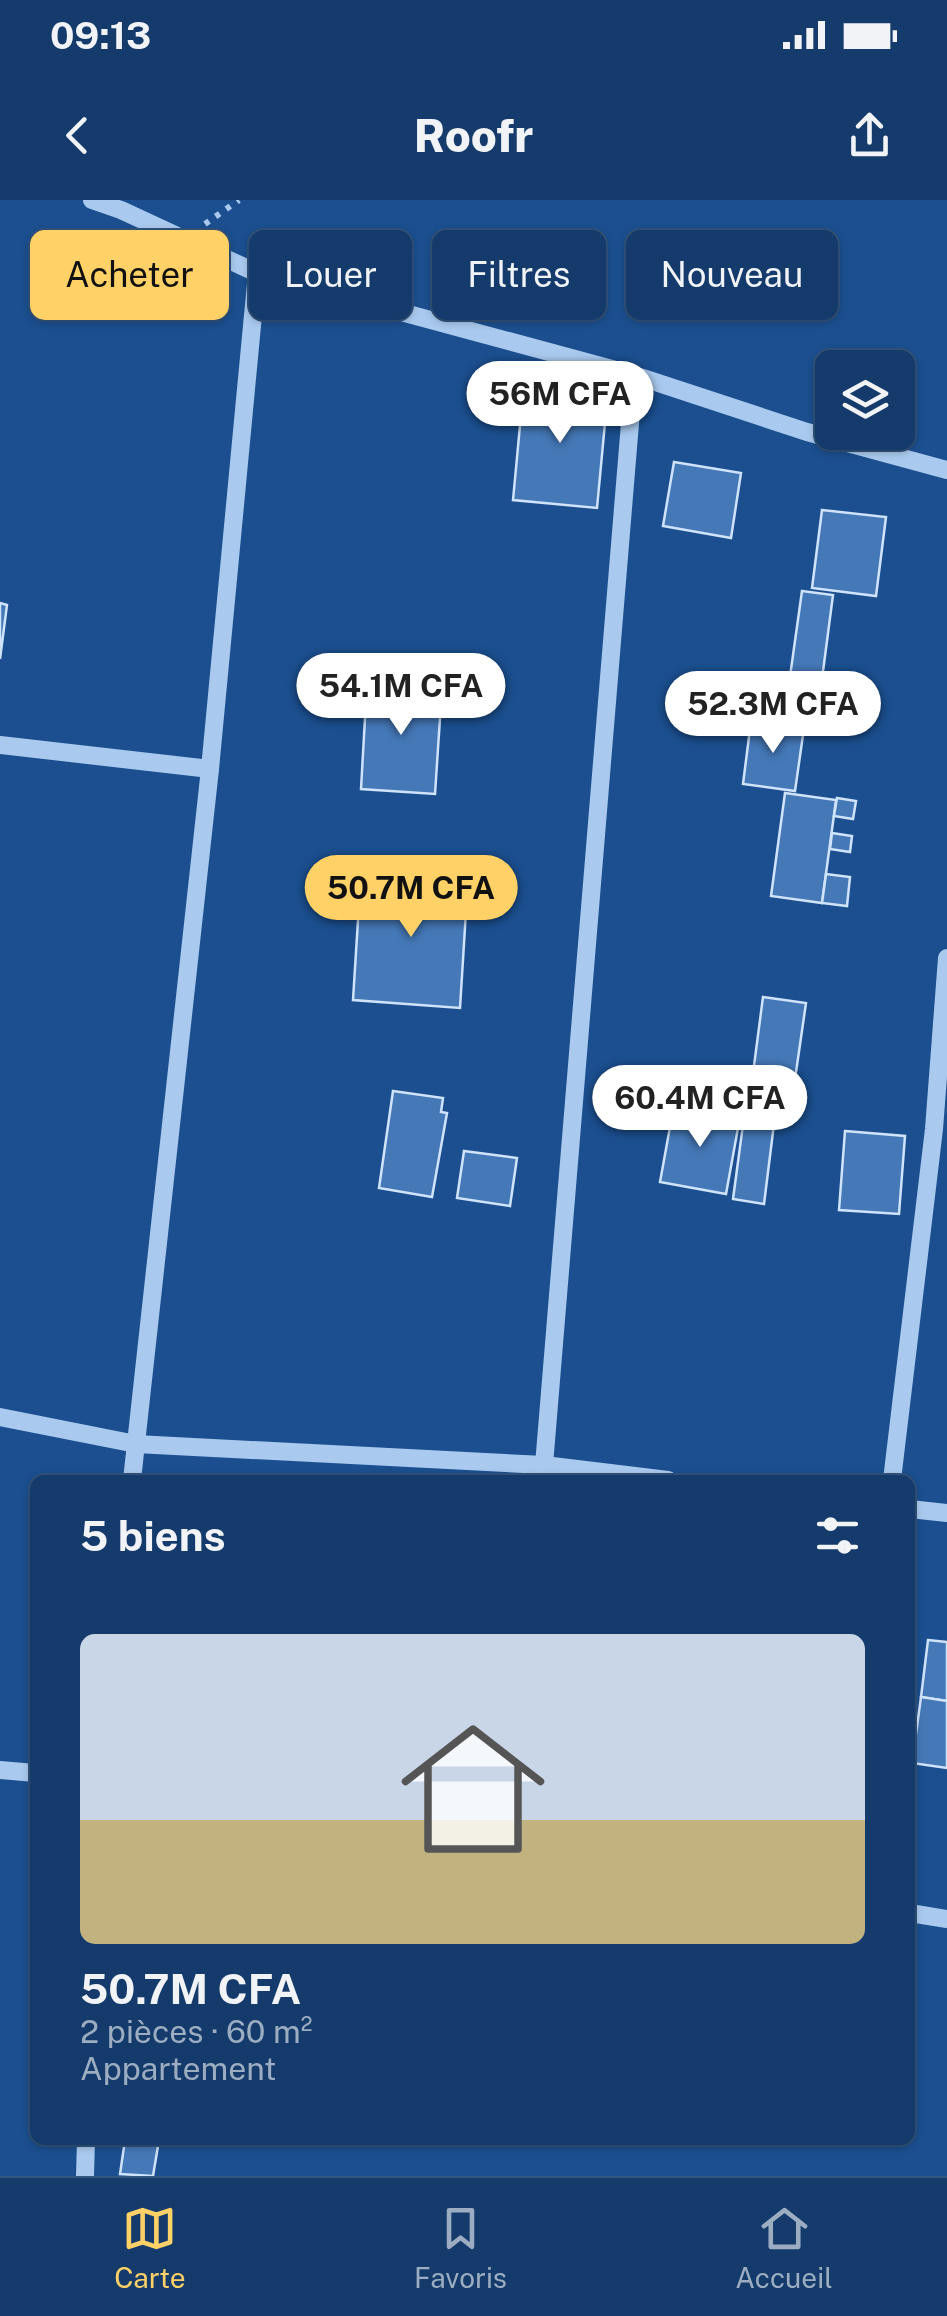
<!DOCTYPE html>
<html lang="fr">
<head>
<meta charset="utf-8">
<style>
  body { margin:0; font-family:"Public Sans",sans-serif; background:#1d4271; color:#f1f3f6; height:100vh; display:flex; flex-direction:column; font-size:38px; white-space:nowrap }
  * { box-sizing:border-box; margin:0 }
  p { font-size:32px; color:#9dadc1 }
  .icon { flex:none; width:55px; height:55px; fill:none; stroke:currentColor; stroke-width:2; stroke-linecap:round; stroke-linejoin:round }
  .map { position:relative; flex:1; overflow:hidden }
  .panel { position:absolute; left:30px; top:1275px; width:885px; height:670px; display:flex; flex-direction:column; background:#143b6b; border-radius:15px; box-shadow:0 2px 8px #0004,0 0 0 2px #33557e }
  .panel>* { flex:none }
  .top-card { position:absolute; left:30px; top:30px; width:888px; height:90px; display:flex; gap:20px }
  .buttons { position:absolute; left:815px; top:150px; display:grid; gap:20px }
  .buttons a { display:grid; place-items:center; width:100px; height:100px; border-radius:15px; background:#143b6b; box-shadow:0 2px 8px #0004,0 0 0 2px #33557e; font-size:50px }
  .price { position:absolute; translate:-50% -85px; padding:0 22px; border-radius:35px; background:#fff; color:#222; font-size:32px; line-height:65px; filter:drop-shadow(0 2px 5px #0008) }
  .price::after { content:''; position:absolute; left:50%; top:60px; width:30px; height:22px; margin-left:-15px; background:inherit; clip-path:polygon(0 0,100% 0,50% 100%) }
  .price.on { background:#ffd166; color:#111 }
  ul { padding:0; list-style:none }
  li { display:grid; align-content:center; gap:20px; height:530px; padding:0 50px }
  li span { display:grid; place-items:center; height:310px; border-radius:15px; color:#555 }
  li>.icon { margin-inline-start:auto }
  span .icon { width:180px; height:180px; fill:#fffc; stroke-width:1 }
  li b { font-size:42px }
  h2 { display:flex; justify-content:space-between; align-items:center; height:120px; padding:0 50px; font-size:42px }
  .pill { padding:0 35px; border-radius:15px; background:#143b6b; box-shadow:0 2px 8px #0004,0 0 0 2px #33557e; font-size:35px; line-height:90px }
  .pill.on { background:#ffd166; color:#111 }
  .status { display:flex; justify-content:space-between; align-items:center; height:70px; padding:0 50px; background:#143b6b; direction:ltr }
  .status svg { height:28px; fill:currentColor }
  header { display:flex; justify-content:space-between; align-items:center; height:130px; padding:0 50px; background:#143b6b; font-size:45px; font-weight:800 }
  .tab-bar { display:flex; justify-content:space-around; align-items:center; height:140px; border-top:2px solid #33557e; background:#143b6b; font-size:28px; color:#9dadc1 }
  .tab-bar a { display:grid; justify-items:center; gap:5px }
  .tab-bar .on { color:#ffd166 }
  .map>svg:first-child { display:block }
</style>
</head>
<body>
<div class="status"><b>09:13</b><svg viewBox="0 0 49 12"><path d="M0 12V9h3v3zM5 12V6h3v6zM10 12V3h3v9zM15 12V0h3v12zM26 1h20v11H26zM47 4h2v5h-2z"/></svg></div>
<header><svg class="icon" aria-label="back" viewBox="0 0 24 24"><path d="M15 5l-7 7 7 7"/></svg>Roofr<svg class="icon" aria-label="share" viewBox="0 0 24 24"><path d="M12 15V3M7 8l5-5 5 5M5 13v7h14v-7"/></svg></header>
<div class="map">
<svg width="947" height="1976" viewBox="0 0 947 1976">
  <rect width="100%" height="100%" fill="#1b4f8f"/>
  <g fill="#4478b7" stroke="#cfe3fa" stroke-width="2.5">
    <path d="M524 183 608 191 597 308 513 300Z"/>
    <path d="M674 262 741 273 731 338 663 326Z"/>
    <path d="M822 310 886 317 876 396 812 388Z"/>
    <path d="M802 391 833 395 819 502 787 498Z"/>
    <path d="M0 403 7 405 0 459Z"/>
    <path d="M367 483 442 488 435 594 361 589Z"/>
    <path d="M751 521 804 528 795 591 743 584Z"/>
    <path d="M785 593 836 600 822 703 771 696Z"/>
    <path d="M837 598 856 601 853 619 834 616Z"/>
    <path d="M832 633 852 636 850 652 830 649Z"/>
    <path d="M361 672 468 679 460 808 353 800Z"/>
    <path d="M826 674 850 677 847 706 822 703Z"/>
    <path d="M763 797 806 803 794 886 752 881Z"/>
    <path d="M749 880 779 884 764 1004 733 999Z"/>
    <path d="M393 891 443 898 441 912 447 913 432 997 379 988Z"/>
    <path d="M674 905 740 917 726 994 660 982Z"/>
    <path d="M845 931 905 936 899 1014 839 1010Z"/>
    <path d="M464 951 517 958 510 1006 457 998Z"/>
    <path d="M928 1440 947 1442V1501L921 1497Z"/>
    <path d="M921 1497 947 1501V1568L912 1563Z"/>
    <path d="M125 1940H159L153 1976 120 1974Z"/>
  </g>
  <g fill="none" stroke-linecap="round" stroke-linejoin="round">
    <path stroke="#a9c9ee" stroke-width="6" stroke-dasharray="5 8" stroke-linecap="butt" d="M205 24 239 0"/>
    <g stroke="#a9c9ee" stroke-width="18">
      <path d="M92 0 121 10 257 73 634 175 807 232 947 270"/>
      <path d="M0 545 210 569"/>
      <path d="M0 1217 136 1244 544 1265 668 1280"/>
      <path d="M544 1265 634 175"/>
      <path d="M132 1280 210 569 257 73"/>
      <path d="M892 1280 934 929 947 758"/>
      <path d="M910 1309 947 1313"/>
      <path d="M0 1570 35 1573"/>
      <path d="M910 1713 947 1719"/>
      <path d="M85 1976 86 1940"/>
    </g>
  </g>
</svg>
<div class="buttons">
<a><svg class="icon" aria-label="layers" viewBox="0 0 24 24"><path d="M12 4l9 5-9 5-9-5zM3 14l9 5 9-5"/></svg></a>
</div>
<b class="price" style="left:560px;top:246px">56M CFA</b>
<b class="price" style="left:401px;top:538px">54.1M CFA</b>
<b class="price" style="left:773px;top:556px">52.3M CFA</b>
<b class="price on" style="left:411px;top:740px">50.7M CFA</b>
<b class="price" style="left:700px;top:950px">60.4M CFA</b>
<div class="top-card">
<a class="pill on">Acheter</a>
<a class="pill">Louer</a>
<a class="pill">Filtres</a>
<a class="pill">Nouveau</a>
</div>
<section class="panel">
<h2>5 biens<svg class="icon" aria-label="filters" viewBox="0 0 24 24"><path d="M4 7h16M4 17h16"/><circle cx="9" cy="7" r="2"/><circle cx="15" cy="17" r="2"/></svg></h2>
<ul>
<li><span style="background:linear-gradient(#c9d6e8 60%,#c2b280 0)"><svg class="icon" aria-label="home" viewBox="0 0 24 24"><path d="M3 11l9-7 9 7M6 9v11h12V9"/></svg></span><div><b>50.7M CFA</b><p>2 pièces · 60 m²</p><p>Appartement</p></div></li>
</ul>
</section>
</div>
<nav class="tab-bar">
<a class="on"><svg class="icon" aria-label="map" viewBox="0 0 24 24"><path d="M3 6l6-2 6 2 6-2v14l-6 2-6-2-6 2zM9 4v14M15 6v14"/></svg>Carte</a>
<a><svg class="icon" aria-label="saved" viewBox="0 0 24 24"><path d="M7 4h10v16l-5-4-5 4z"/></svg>Favoris</a>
<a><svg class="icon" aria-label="home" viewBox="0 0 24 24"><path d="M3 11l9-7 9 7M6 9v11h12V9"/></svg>Accueil</a>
</nav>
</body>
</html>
